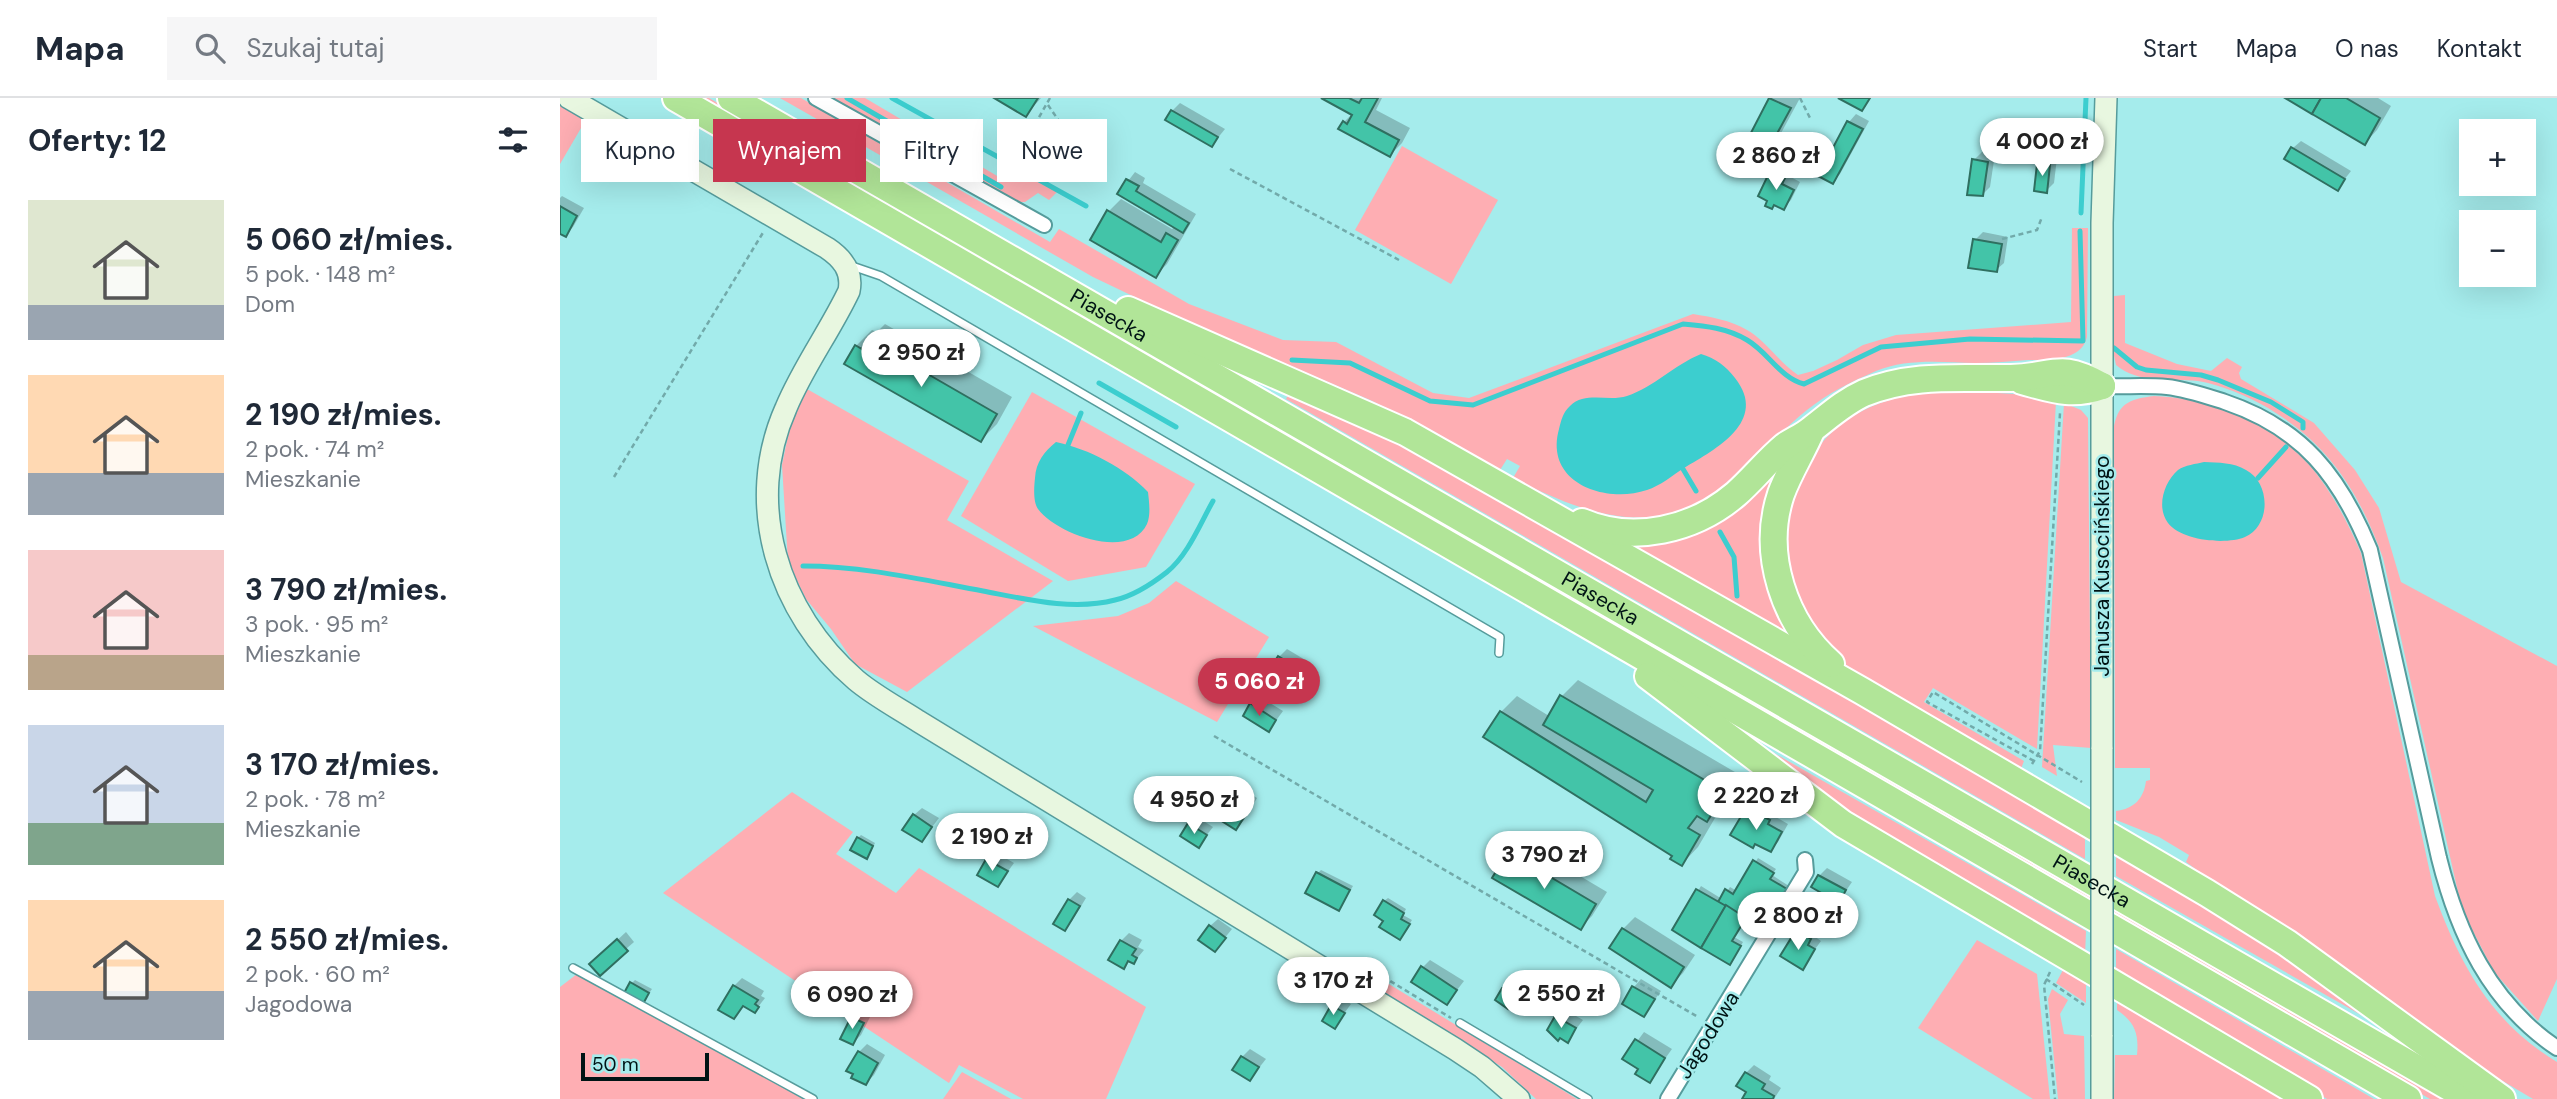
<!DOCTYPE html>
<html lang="pl">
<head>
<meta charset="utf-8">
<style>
  body { margin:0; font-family:"DM Sans",sans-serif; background:#f6f6f7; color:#1f2937; height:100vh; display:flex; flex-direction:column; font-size:26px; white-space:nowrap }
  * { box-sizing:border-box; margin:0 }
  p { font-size:23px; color:#747a83 }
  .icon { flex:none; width:38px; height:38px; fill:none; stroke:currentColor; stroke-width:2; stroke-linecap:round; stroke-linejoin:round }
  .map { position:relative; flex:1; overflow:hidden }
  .sheet { display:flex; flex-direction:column; background:#fff; width:560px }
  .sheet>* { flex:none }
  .top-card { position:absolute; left:21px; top:21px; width:665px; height:63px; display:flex; gap:14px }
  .controls { position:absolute; left:1899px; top:21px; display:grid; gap:14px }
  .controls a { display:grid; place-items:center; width:77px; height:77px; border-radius:0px; background:#fff; box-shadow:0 7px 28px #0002; font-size:35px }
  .scale { position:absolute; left:21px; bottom:18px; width:128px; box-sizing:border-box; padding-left:7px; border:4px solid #001415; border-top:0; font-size:19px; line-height:24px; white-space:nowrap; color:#001415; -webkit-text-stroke:5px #a5ecec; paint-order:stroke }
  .price { position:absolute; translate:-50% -60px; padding:0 16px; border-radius:24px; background:#fff; color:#222; font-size:23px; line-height:46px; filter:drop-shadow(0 2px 4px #0008) }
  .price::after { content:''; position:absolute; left:50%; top:42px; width:21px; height:16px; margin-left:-10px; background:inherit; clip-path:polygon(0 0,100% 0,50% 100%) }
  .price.current { background:#c6364f; color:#fff }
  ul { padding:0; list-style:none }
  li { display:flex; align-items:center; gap:21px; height:175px; padding:0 28px }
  li span { display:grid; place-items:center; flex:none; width:196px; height:140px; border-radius:0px; color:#555 }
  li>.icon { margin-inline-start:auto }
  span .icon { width:84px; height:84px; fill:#fffc; stroke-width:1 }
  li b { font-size:30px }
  h2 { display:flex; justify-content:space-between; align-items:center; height:84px; padding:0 28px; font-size:30px }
  .pill { padding:0 24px; border-radius:0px; background:#fff; box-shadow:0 7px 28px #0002; font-size:24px; line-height:63px }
  .pill.current { background:#c6364f; color:#fff }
  header { display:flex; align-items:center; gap:42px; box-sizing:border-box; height:98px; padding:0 35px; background:#fff; border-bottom:2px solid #e0e1e3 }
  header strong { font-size:33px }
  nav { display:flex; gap:38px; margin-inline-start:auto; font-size:24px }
  .search { width:490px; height:63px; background:#f6f6f7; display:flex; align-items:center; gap:18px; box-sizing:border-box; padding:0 24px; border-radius:0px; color:#747a83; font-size:26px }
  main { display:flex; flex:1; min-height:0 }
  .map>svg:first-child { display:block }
</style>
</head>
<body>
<header>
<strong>Mapa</strong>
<div class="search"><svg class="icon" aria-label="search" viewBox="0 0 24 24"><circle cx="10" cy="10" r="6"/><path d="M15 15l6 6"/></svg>Szukaj tutaj</div>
<nav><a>Start</a><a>Mapa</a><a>O nas</a><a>Kontakt</a></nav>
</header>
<main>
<section class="sheet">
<h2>Oferty: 12<svg class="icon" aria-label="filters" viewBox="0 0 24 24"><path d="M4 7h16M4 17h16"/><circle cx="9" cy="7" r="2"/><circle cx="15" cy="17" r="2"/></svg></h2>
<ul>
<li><span style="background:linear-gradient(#dfe7d0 75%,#9aa5b1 0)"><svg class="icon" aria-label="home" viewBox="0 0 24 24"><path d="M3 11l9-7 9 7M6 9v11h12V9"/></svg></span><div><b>5 060 zł/mies.</b><p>5 pok. · 148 m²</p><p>Dom</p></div></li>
<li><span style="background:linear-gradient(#ffd9b3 70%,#9aa5b1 0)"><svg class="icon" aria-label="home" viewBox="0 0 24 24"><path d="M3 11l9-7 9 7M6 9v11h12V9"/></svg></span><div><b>2 190 zł/mies.</b><p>2 pok. · 74 m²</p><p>Mieszkanie</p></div></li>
<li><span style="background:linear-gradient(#f6c9c9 75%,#b9a48a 0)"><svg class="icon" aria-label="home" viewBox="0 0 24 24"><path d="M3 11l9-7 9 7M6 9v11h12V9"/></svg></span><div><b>3 790 zł/mies.</b><p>3 pok. · 95 m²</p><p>Mieszkanie</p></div></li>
<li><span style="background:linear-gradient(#c9d6e8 70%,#7fa58c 0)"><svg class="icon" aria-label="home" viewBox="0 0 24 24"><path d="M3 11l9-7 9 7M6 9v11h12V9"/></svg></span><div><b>3 170 zł/mies.</b><p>2 pok. · 78 m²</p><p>Mieszkanie</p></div></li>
<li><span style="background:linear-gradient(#ffd9b3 65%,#9aa5b1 0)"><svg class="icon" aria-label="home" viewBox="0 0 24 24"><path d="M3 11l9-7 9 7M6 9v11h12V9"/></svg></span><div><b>2 550 zł/mies.</b><p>2 pok. · 60 m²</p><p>Jagodowa</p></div></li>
</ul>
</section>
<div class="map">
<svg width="1997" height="1001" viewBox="0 0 1997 1001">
  <rect width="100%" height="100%" fill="#a5ecec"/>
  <g fill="#feaeb3">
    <path d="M138 0H149L680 308 677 312Z"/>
    <path d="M220 0H241L490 144 499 131 629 206 723 242 776 244 873 295 909 300 1133 216C1151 219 1170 222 1187 232 1204 241 1220 265 1238 277L1253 273 1277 262 1303 247 1336 237 1511 224 1512 130H1528L1527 239C1525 246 1522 251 1515 255 1501 263 1483 262 1468 262 1451 263 1433 265 1415 265 1382 264 1347 260 1316 273 1291 284 1268 295 1247 312 1216 336 1193 369 1162 392 1094 443 1020 414 953 380L960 368 947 361 940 372 873 333 810 302 625 223 533 179Z"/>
    <path d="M273 0H305L444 82 487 84 499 92 489 102 478 95 465 104H453Z"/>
    <path d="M0 5 24 20V25L0 66Z"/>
    <path d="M842 48 938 102 891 186 795 132Z"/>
    <path d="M1565 197V245L1617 266 1651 273 1667 260 1682 269 1679 275 1681 281 1754 325 1795 372 1819 410 1841 484 1997 568V881L1978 923 1934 874 1902 812 1823 460C1799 394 1770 347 1708 310 1687 298 1662 287 1638 283 1610 280 1578 286 1556 267L1553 253 1554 198Z"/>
    <path d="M247 291 409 383 387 422 493 483 347 594 295 566 271 531 246 501 228 464 222 367 230 328Z"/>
    <path d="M1387 292 1454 296 1496 303 1477 651 1373 590 1364 604 1464 663 1459 676C1424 655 1389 633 1354 612 1324 593 1284 571 1260 544 1244 526 1237 499 1231 476 1222 437 1225 410 1243 374 1273 315 1324 297 1387 292Z"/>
    <path d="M472 294 635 386 586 469 508 483 401 418Z"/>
    <path d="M730 294 829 340 1041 456 1525 735V761L726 301Z"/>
    <path d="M1594 298C1653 300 1719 328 1756 375 1775 400 1789 427 1801 455L1875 798C1901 868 1931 924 1997 964V1001H1973L1936 979 1795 876 1680 804 1626 764 1629 757 1599 739 1556 722V713C1574 711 1584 700 1586 683L1590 682V670H1555L1554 328C1559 304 1571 301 1594 298Z"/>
    <path d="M1504 305 1521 312 1528 320 1531 650 1493 647 1497 678 1482 669Z"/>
    <path d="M716 327 1589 832 1886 1001H1870L713 333Z"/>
    <path d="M1220 370 1214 505 1229 538 1066 447Z"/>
    <path d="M616 483 709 539 657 624 473 528 558 518 589 505Z"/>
    <path d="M1200 647 1526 833 1525 858 1302 726Z"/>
    <path d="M232 694 293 734 276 756 336 795 359 770 586 909 546 1001H463L399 967 389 985 103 795Z"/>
    <path d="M1556 753 1674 822 1817 926 1556 778Z"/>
    <path d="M1417 842 1477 876 1490 1001H1473L1358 930Z"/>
    <path d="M1461 847 1477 853 1526 880V905L1496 885 1503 872Z"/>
    <path d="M1556 851 1814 1001H1767L1556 876Z"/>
    <path d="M801 869 1017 1001H976L942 969 798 880Z"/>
    <path d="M17 876 251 1001H0V889Z"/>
    <path d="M1492 891 1508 902 1500 916 1504 936 1524 938 1525 1001H1498L1488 901Z"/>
    <path d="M1557 899 1727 1001H1554L1555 957H1577C1579 936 1575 924 1557 912Z"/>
    <path d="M402 974 451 1001H383Z"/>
  </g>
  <g fill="#3ccecf">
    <path d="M1141 256C1155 260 1166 268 1175 280 1209 323 1156 351 1124 370 1113 377 1100 388 1087 392 1045 406 984 385 999 331 1001 323 1003 314 1010 308 1025 293 1049 304 1067 298 1094 289 1114 267 1141 256Z"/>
    <path d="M496 344C529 351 565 370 588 394 589 403 591 417 587 426 570 463 496 436 478 411 473 404 474 389 475 380 476 364 484 354 496 344Z"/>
    <path d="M1644 364C1659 365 1673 364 1686 372 1710 384 1712 427 1685 439 1666 447 1622 443 1608 425 1596 409 1604 384 1618 372 1625 367 1636 366 1644 364Z"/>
  </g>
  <g fill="#0003">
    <path d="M438 0H481L466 17Z"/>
    <path d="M764 0H822L816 12 850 30 842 45 830 57 784 24 793 15Z"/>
    <path d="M1211 0H1240L1213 50 1201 62 1183 53Z"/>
    <path d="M1729 0H1818L1831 8 1817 32 1805 45Z"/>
    <path d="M620 5 665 31 652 47 612 13Z"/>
    <path d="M1296 16 1309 23 1280 76 1272 84 1289 24Z"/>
    <path d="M1448 29 1490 33 1488 48 1481 56 1440 37Z"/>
    <path d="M1741 43 1791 73 1777 91 1733 50Z"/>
    <path d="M1422 54 1435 56 1430 89 1422 97 1414 62Z"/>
    <path d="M1486 59 1497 60 1494 85 1486 93 1478 66Z"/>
    <path d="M1220 67 1232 72 1229 78 1240 84 1231 102 1224 109 1212 74Z"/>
    <path d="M575 74 585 80 583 85 636 116 607 166 595 178 549 113 561 101 612 131 616 128 559 95Z"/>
    <path d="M2 98 24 110 13 129 5 137 0 134V100Z"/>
    <path d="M1423 134 1448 139 1444 165 1436 172 1415 142Z"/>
    <path d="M325 226 452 299 437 326 421 342 296 248 312 232 317 234Z"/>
    <path d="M727 551 747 563 731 586 719 559Z"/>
    <path d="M1018 582 1180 677 1163 705 1150 718 1155 720 1138 749 1122 766 941 614 957 598 989 618 1002 598Z"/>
    <path d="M700 599 723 613 709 632 692 606Z"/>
    <path d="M684 692 697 700 684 722 676 730V699Z"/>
    <path d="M1192 708 1201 714 1207 708 1216 714 1214 718 1228 726 1218 744 1210 752 1196 744 1184 716Z"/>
    <path d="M362 710 379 720 362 742 354 717Z"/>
    <path d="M637 719 653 729 639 747 629 726Z"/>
    <path d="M301 737 315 745 310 755 298 740Z"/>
    <path d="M961 743 1047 794 1032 818 1020 830 949 755Z"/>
    <path d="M435 754 454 765 438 787 419 776Z"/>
    <path d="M1198 760 1216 771 1212 777 1229 788 1216 810 1196 803 1174 839 1183 844 1173 862 1114 832 1141 788 1162 801 1170 789 1177 793Z"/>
    <path d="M1267 770 1292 784 1279 803 1259 778Z"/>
    <path d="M761 772 793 788 779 811 758 775Z"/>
    <path d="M517 794 526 800 512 823 505 831 509 802Z"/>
    <path d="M828 800 846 811 843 817 852 822 843 837 825 822 824 803Z"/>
    <path d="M1075 819 1135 857 1123 875 1111 887 1063 831Z"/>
    <path d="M658 821 672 831 655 852 650 828Z"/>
    <path d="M1253 830 1258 833 1254 838 1261 843 1242 869 1234 838 1242 831 1249 835Z"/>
    <path d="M66 834 74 844 66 851 39 859Z"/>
    <path d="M569 835 582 842 578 849 584 852 574 864 570 862 564 869 561 843Z"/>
    <path d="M870 862 904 883 887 905 862 870Z"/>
    <path d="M182 880 204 893 201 898 205 900 195 913 185 907 174 919V888Z"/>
    <path d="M1081 881 1101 893 1084 917 1064 905 1074 889Z"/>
    <path d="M75 882 92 891 83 904 72 885Z"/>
    <path d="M947 887 958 894 951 905 937 902Z"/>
    <path d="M780 900 791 906 775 928 773 908Z"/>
    <path d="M1004 911 1023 922 1007 943 996 919Z"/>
    <path d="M300 912 311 917 301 937 293 945 283 940 293 920Z"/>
    <path d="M1084 934 1112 951 1089 983 1081 971 1064 961Z"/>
    <path d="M307 946 325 957 314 977 306 985 295 976 299 954Z"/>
    <path d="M690 951 706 961 690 981 682 959Z"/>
    <path d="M1194 967 1211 978 1209 982 1221 990 1214 1001H1184L1189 994 1186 975Z"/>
  </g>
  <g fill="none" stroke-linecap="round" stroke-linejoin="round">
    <g stroke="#3ccecf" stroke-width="5">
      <path d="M287 0 441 89"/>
      <path d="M332 0 526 108"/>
      <path d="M1521 115 1526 0"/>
      <path d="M1554 250 1577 269 1586 272 1641 277 1658 282 1711 304 1743 324V330"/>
      <path d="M732 262 790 265 870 303 913 307 1123 226C1146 228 1167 230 1187 242 1208 254 1220 280 1244 286L1321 249 1410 241 1523 243 1520 133"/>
      <path d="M539 285 616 329"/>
      <path d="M508 347 521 315"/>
      <path d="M1123 371 1136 393"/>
      <path d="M1698 380 1726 349"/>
      <path d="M1160 434 1174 459 1177 498"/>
      <path d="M243 468C304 468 363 482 423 493 465 501 513 513 555 502 573 498 593 485 607 474 628 457 640 426 653 403"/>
    </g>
  </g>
  <g fill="#43c4a8" stroke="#2f6f60" stroke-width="2">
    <path d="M434 0H478L466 19Z"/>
    <path d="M761 0H789L799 5 802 0H818L805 24 839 42 830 59 778 31 783 23 787 26 792 17Z"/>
    <path d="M1209 0 1231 10 1201 65 1181 54Z"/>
    <path d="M1278 0H1310L1302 13Z"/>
    <path d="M1725 0H1761L1752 16Z"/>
    <path d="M1761 0H1786L1820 20 1805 47 1752 16Z"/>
    <path d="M611 12 658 39 652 49 605 22Z"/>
    <path d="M1287 23 1303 31 1273 86 1258 78Z"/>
    <path d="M1438 37 1483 40 1481 58 1437 54Z"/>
    <path d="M1731 49 1785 81 1778 93 1724 61Z"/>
    <path d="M1412 61 1428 64 1423 98 1407 97Z"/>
    <path d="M1477 66 1490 67 1487 95 1474 93Z"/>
    <path d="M1210 73 1225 80 1222 86 1234 92 1224 112 1214 107 1212 111 1205 108 1207 103 1198 98Z"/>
    <path d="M566 81 579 88 576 93 629 125 623 135 557 96Z"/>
    <path d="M0 108 17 118 6 139 0 136Z"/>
    <path d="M547 112 601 144 606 135 618 142 596 180 530 142Z"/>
    <path d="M1413 141 1442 146 1437 174 1408 170Z"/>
    <path d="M307 241 437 316 421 344 284 266 295 247 302 251Z"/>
    <path d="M718 558 741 572 731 588 722 583 719 587 713 583 716 579 708 574Z"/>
    <path d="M1000 597 1165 694 1147 724 1137 718 1128 730 1140 737 1122 768 1110 761 1112 758 923 639 940 613 1086 704 1093 692 983 627Z"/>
    <path d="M690 605 716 622 709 634 683 618Z"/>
    <path d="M675 698 691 708 676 732 660 722Z"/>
    <path d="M1183 715 1194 721 1197 715 1210 722 1208 726 1222 734 1211 754 1195 746 1193 750 1170 737Z"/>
    <path d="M353 716 372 729 362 744 342 732Z"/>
    <path d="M628 725 647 737 639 750 620 738Z"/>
    <path d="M297 739 313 748 307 761 290 752Z"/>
    <path d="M948 754 1036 806 1021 832 932 780Z"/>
    <path d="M426 761 448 773 438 789 417 777Z"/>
    <path d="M1193 762 1214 775 1210 781 1227 791 1213 816 1196 805 1186 820 1158 804 1165 791 1173 796Z"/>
    <path d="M756 774 790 792 779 813 745 795Z"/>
    <path d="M1258 777 1286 792 1279 805 1251 789Z"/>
    <path d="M1136 791 1166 808 1141 850 1112 832Z"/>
    <path d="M508 801 520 808 505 833 493 826Z"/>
    <path d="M823 802 844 815 841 821 850 826 840 842 819 829 823 823 814 817Z"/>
    <path d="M1166 807 1186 820 1172 843 1181 848 1170 867 1141 850Z"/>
    <path d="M649 827 666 840 655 854 638 842Z"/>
    <path d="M1062 830 1124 869 1111 890 1049 850Z"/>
    <path d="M1233 837 1241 842 1244 837 1251 841 1248 847 1255 851 1243 872 1220 858Z"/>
    <path d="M57 841 68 853 40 878 29 866Z"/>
    <path d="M560 842 576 851 572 857 577 860 574 866 568 863 564 871 548 862Z"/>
    <path d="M861 868 897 892 887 907 851 884Z"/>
    <path d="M70 884 89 895 83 906 64 895Z"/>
    <path d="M173 887 198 902 195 906 199 909 195 915 183 908 174 921 158 912Z"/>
    <path d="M1072 888 1095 901 1084 919 1062 906Z"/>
    <path d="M942 890 956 898 948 911 935 902Z"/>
    <path d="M771 907 785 915 775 931 762 923Z"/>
    <path d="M995 918 1016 930 1008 945 1000 940 998 943 987 932Z"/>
    <path d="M291 919 304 925 293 947 280 941Z"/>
    <path d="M1075 941 1105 960 1090 985 1075 976 1078 971 1062 961Z"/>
    <path d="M298 953 318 965 306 987 291 980 293 976 286 973Z"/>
    <path d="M681 958 699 969 690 983 672 972Z"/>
    <path d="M1185 974 1205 986 1202 991 1214 998 1213 1001H1182L1186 994 1176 988Z"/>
  </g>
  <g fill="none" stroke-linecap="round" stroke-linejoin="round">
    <g stroke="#569c9c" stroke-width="10">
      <g id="lane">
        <path d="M289 167 321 178 940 539 939 555"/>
        <path d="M13 870 253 1001"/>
        <path d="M900 925 1028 1001"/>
      </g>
    </g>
    <g stroke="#569c9c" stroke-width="18">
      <g id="street">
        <path d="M256 0 484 127"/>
        <path d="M1542 288C1564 289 1586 287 1607 289 1626 291 1646 298 1665 304 1742 330 1780 378 1810 452L1879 760C1898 836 1930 905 1997 950"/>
        <path d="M1108 1001 1246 774 1245 762"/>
      </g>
    </g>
    <g stroke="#569c9c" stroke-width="24">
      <g id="secondary">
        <path d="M9 0 267 150C282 160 293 173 289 193 270 233 243 269 226 310 183 406 218 515 296 582 315 598 338 610 358 623L895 951 922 969 959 1001"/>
        <path d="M1542 651V125L1546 0"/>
        <path d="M1542 1001V937"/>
      </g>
    </g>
    <g stroke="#fff" stroke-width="30">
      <g id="highway">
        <path d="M116 0 1848 1001"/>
        <path id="s1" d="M171 0 1910 1001"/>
        <path d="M568 212 845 334 1302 593 1647 795 1727 845 1942 1001"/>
        <path d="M1462 283C1492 291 1511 299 1542 288"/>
        <path d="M1251 333C1242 354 1229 374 1221 396 1201 456 1224 525 1271 566"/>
        <path d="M1022 424C1073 446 1134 432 1176 396 1193 381 1207 363 1225 348 1234 342 1244 338 1252 331 1269 318 1284 304 1304 295 1353 275 1400 281 1451 280 1495 279 1498 263 1542 288"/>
        <path d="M1088 578 1283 726 1749 1001"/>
      </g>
    </g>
    <g stroke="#72aaaa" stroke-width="2.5" stroke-dasharray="5 3.5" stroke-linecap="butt">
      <path d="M490 0 470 35 536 76"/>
      <path d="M1240 0 1250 20"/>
      <path d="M488 7 534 74"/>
      <path d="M670 71 839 162"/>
      <path d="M1442 141 1477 132 1482 119"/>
      <path d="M54 379 204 133"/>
      <path d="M654 638 1138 919"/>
      <path d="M1472 666 1480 653 1500 315"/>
      <path d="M794 861 891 920"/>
      <path d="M1490 874 1484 887 1495 1001"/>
      <path d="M1486 881 1524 907"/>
    </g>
    <use href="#lane" stroke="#fff" stroke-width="7"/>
    <use href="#street" stroke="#fff" stroke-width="14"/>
    <use href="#secondary" stroke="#e8f7e0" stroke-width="21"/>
    <use href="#highway" stroke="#b1e598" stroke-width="26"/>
    <g stroke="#569c9c" stroke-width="24" stroke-linecap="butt">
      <path id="secondary-bridge" d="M1542 651V937"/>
    </g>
    <path stroke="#72aaaa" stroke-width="2.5" stroke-dasharray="5 3.5" stroke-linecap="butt" d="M1474 663 1367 604 1373 594 1522 684"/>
    <use href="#secondary-bridge" stroke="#e8f7e0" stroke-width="21"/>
  </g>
  <g text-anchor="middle" stroke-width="5" stroke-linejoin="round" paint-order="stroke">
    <g font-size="21" fill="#001415" stroke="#a5ecec">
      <text dy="7" stroke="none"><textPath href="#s1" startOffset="436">Piasecka</textPath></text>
      <text transform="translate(1542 468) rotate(-90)" y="7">Janusza Kusocińskiego</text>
      <text dy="7" stroke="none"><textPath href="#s1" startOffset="1003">Piasecka</textPath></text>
      <text dy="7" stroke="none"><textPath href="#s1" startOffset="1570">Piasecka</textPath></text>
      <text transform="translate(1148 937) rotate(-58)" y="7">Jagodowa</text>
    </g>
  </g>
</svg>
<div class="controls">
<a>+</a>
<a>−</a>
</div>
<div class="scale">50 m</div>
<b class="price" style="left:1482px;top:80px">4 000 zł</b>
<b class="price" style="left:1216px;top:94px">2 860 zł</b>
<b class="price" style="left:361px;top:291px">2 950 zł</b>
<b class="price current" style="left:699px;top:620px">5 060 zł</b>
<b class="price" style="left:1196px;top:734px">2 220 zł</b>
<b class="price" style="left:634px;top:738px">4 950 zł</b>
<b class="price" style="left:432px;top:775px">2 190 zł</b>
<b class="price" style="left:984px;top:793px">3 790 zł</b>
<b class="price" style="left:1238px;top:854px">2 800 zł</b>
<b class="price" style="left:773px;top:919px">3 170 zł</b>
<b class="price" style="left:1001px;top:932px">2 550 zł</b>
<b class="price" style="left:292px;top:933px">6 090 zł</b>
<div class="top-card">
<a class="pill">Kupno</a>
<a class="pill current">Wynajem</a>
<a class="pill">Filtry</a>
<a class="pill">Nowe</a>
</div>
</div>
</main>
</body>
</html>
